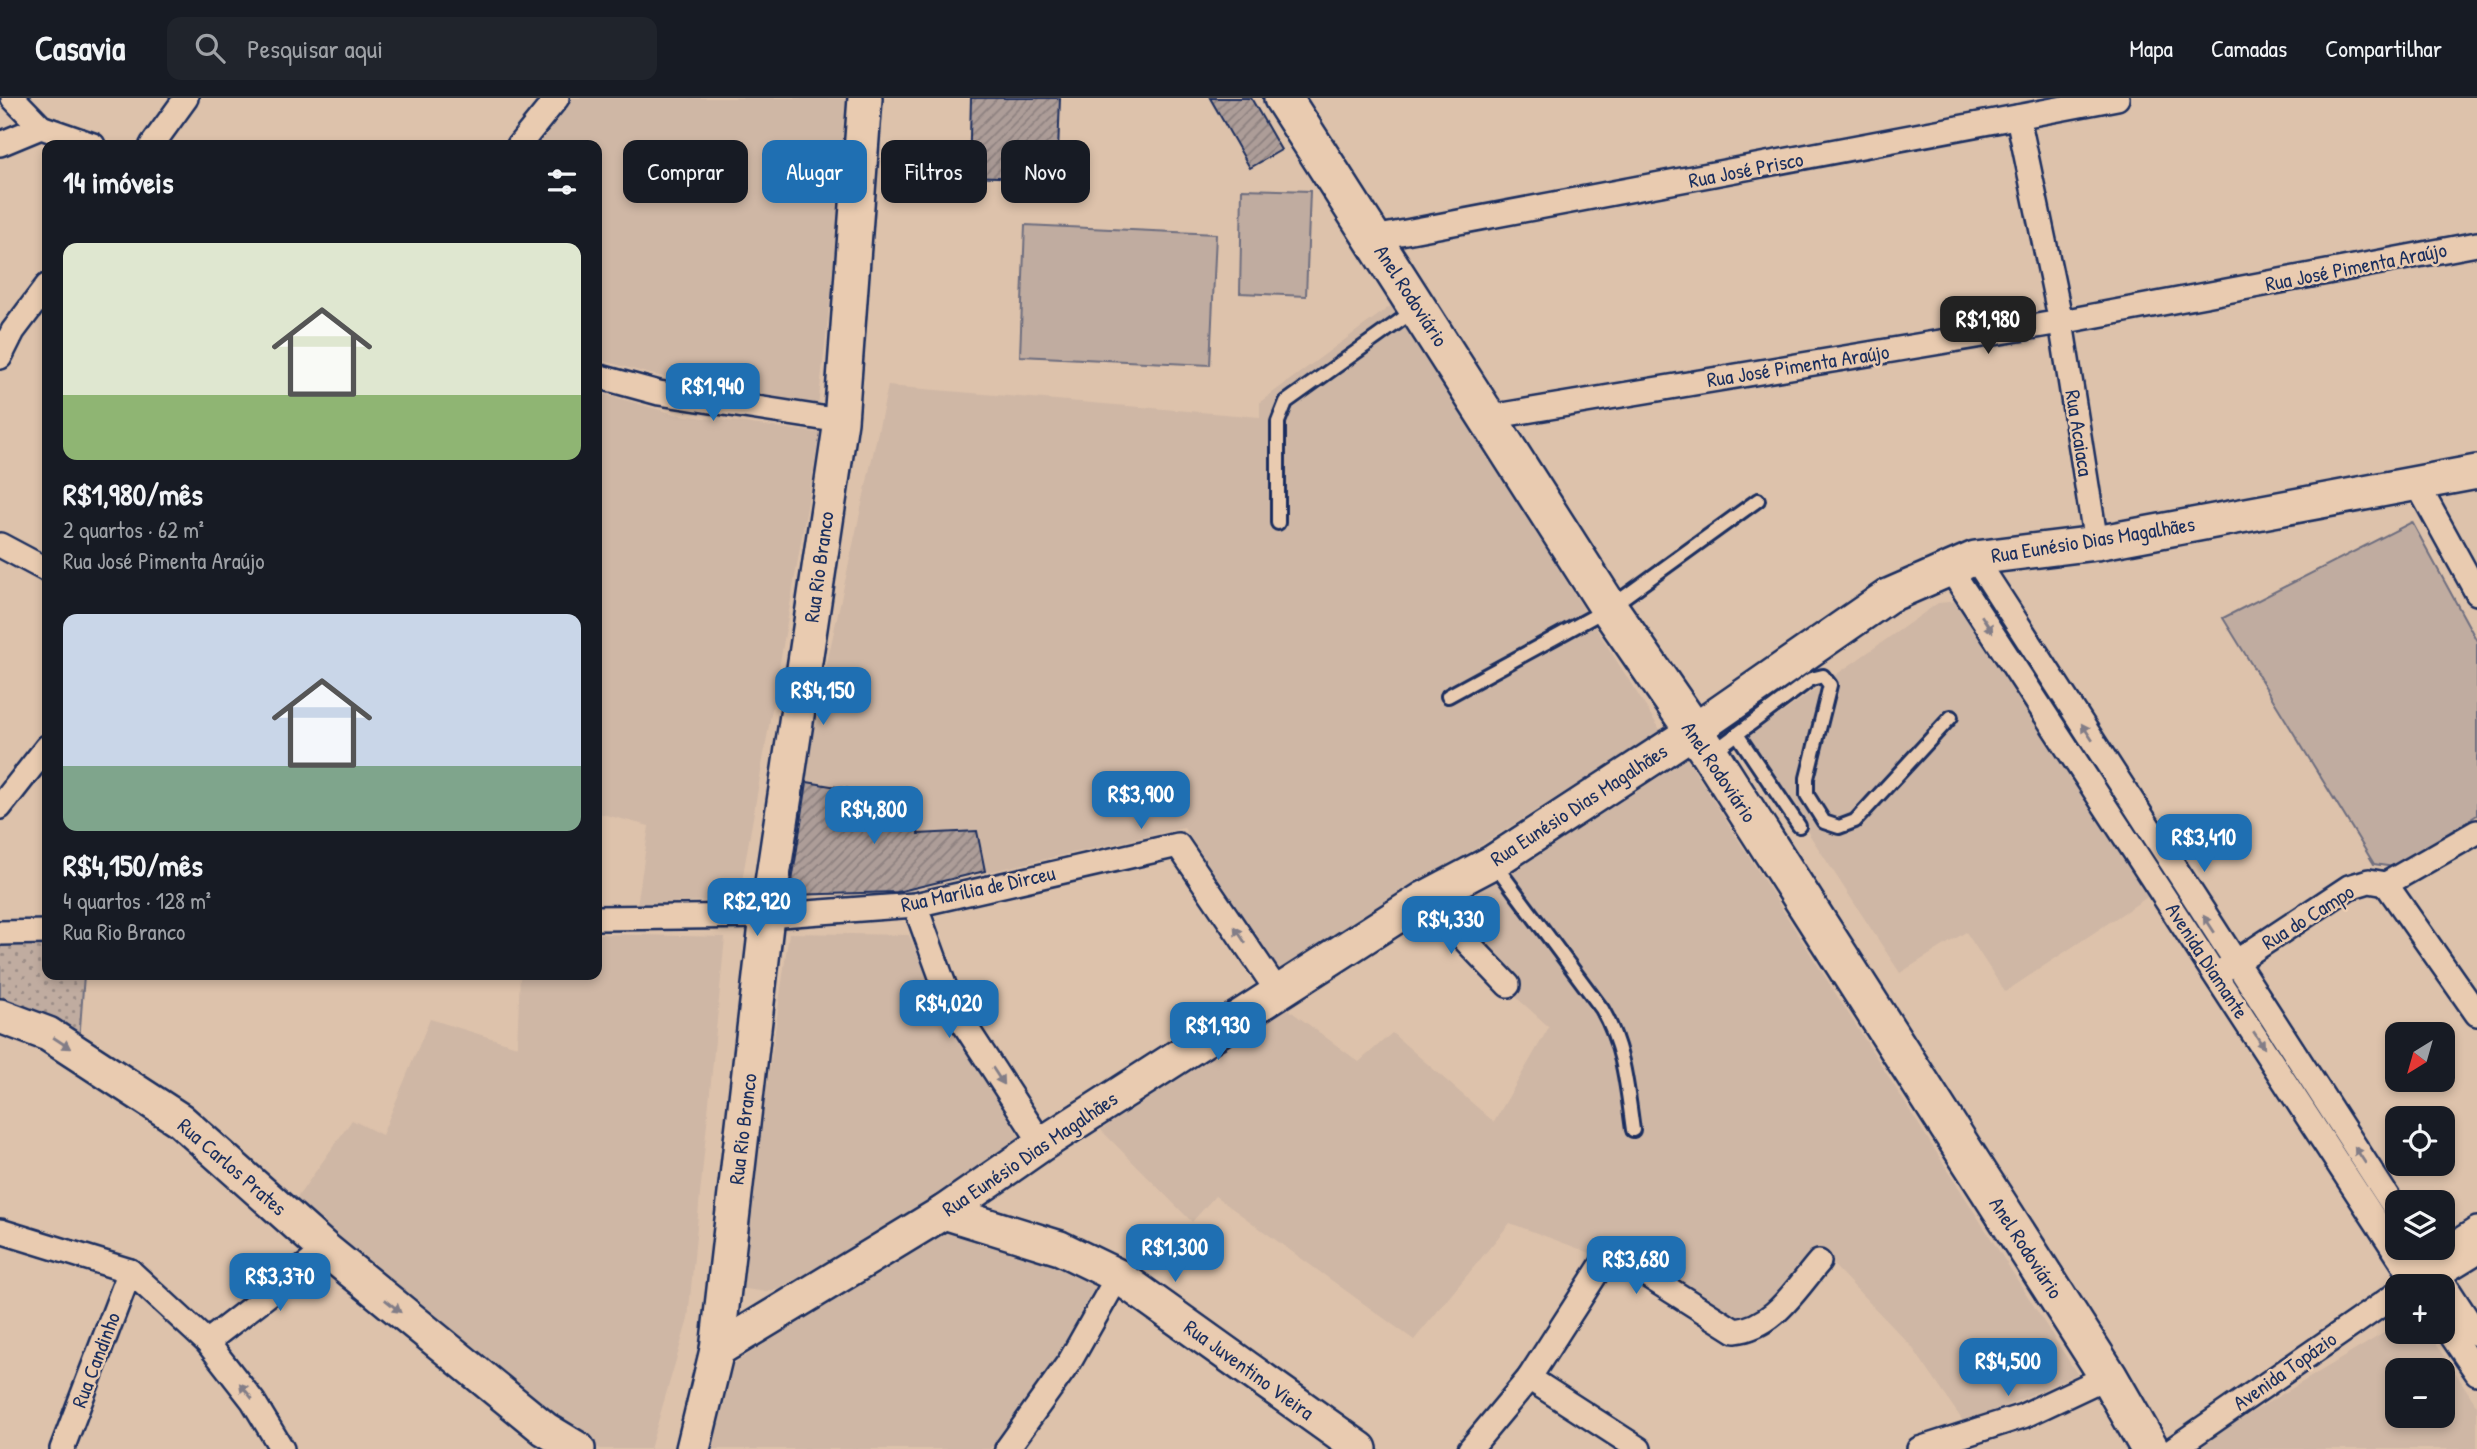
<!DOCTYPE html>
<html lang="pt">
<head>
<meta charset="utf-8">
<style>
  body { margin:0; font-family:"Patrick Hand",sans-serif; background:#20242c; color:#f1f3f6; height:100vh; display:flex; flex-direction:column; font-size:26px; white-space:nowrap }
  * { box-sizing:border-box; margin:0 }
  p { font-size:23px; color:#9ea1a6 }
  .icon { flex:none; width:38px; height:38px; fill:none; stroke:currentColor; stroke-width:2; stroke-linecap:round; stroke-linejoin:round }
  .map { position:relative; flex:1; overflow:hidden }
  .panel { position:absolute; left:42px; top:42px; width:560px; height:840px; display:flex; flex-direction:column; background:#171b24; border-radius:14px; box-shadow:0 4px 10px #0003 }
  .panel>* { flex:none }
  .hud { position:absolute; left:623px; top:42px; width:665px; height:63px; display:flex; gap:14px }
  .needle { width:46px; rotate:217deg }
  .buttons { position:absolute; left:2385px; top:924px; display:grid; gap:14px }
  .buttons a { display:grid; place-items:center; width:70px; height:70px; border-radius:14px; background:#171b24; box-shadow:0 4px 10px #0003; font-size:35px }
  .price { position:absolute; translate:-50% -60px; padding:0 16px; border-radius:14px; background:#1f6fb2; color:#fff; font-size:23px; line-height:46px; filter:drop-shadow(0 2px 4px #0008) }
  .price::after { content:''; position:absolute; left:50%; top:42px; width:21px; height:16px; margin-left:-10px; background:inherit; clip-path:polygon(0 0,100% 0,50% 100%) }
  .price.selected { background:#222; color:#fff }
  ul { padding:0; list-style:none }
  li { display:grid; align-content:center; gap:14px; height:371px; padding:0 21px }
  li span { display:grid; place-items:center; height:217px; border-radius:14px; color:#555 }
  li>.icon { margin-inline-start:auto }
  span .icon { width:126px; height:126px; fill:#fffc; stroke-width:1 }
  li b { font-size:30px }
  h2 { display:flex; justify-content:space-between; align-items:center; height:84px; padding:0 21px; font-size:30px }
  .tag { padding:0 24px; border-radius:14px; background:#171b24; box-shadow:0 4px 10px #0003; font-size:24px; line-height:63px }
  .tag.selected { background:#1f6fb2; color:#fff }
  header { display:flex; align-items:center; gap:42px; box-sizing:border-box; height:98px; padding:0 35px; background:#171b24; border-bottom:2px solid #363941 }
  header strong { font-size:33px }
  nav { display:flex; gap:38px; margin-inline-start:auto; font-size:24px }
  .search { width:490px; height:63px; background:#20242c; display:flex; align-items:center; gap:18px; box-sizing:border-box; padding:0 24px; border-radius:14px; color:#9ea1a6; font-size:26px }
  .map>svg:first-child { display:block }
</style>
</head>
<body>
<header>
<strong>Casavia</strong>
<div class="search"><svg class="icon" aria-label="search" viewBox="0 0 24 24"><circle cx="10" cy="10" r="6"/><path d="M15 15l6 6"/></svg>Pesquisar aqui</div>
<nav><a>Mapa</a><a>Camadas</a><a>Compartilhar</a></nav>
</header>
<div class="map">
<svg width="2477" height="1351" viewBox="0 0 2477 1351">
  <defs>
    <pattern id="park-dots" width="8" height="8" patternUnits="userSpaceOnUse" patternTransform="scale(1.75)"><rect width="8" height="8" fill="#c0aca0"/><path d="M2 2h.1M6 6h.1" fill="none" stroke="#9b8c86" stroke-width="1.8" stroke-linecap="round"/></pattern>
    <pattern id="building-hatch" width="6" height="6" patternUnits="userSpaceOnUse" patternTransform="scale(1.75)"><rect width="6" height="6" fill="#ad9d98"/><path d="M-1 1l2-2M0 6l6-6M5 7l2-2" fill="none" stroke="#8c807f"/></pattern>
  </defs>
  <rect width="100%" height="100%" fill="#ddc2ab"/>
  <filter id="ink" filterUnits="userSpaceOnUse"><feTurbulence type="fractalNoise" baseFrequency=".0143" numOctaves="2"/><feDisplacementMap in="SourceGraphic" scale="14" xChannelSelector="R" yChannelSelector="G"/><feConvolveMatrix kernelMatrix="1 2 1 2 8 2 1 2 1" color-interpolation-filters="sRGB"/></filter>
  <g filter="url(#ink)">
    <g fill="#cfb7a5" fill-rule="evenodd">
      <path d="M569 0H853L818 309 650 276 597 261V47H534Z"/>
      <path d="M1392 207 1661 633 1281 874 1184 730 895 795 785 797 801 683 888 288 1260 319V304Z"/>
      <path d="M597 294 674 316 820 335 739 800 637 808 649 728 598 715Z"/>
      <path d="M1960 503 2149 798 2005 894 1966 834 1900 875 1746 640 1938 505Z"/>
      <path d="M1687 661 2077 1276 1965 1326 1912 1249 1819 1152 1756 1221 1734 1224 1609 1142 1593 1156 1510 1125 1414 1242 1215 1098 1192 1124 1101 1032 1220 948 1285 909 1359 964 1392 935 1494 1024 1549 929 1432 823Z"/>
      <path d="M789 835 909 837 941 911 1020 1040 817 1181 767 1194 738 1190Z"/>
      <path d="M597 836 725 839 688 1221 650 1351H600L294 1104 352 1022 382 1037 430 921 517 948 520 877H597Z"/>
      <path d="M946 1131 1098 1183 1041 1290 990 1351H709L733 1266Z"/>
      <path d="M2397 1227 2398 1234H2429L2477 1308V1351H2191ZM2398 1272H2443V1318H2398Z"/>
    </g>
    <g fill="#c0aca0" stroke="#6e6e7f" stroke-width="2">
      <path d="M1242 91 1310 93 1306 198 1240 195Z"/>
      <path d="M1025 127 1216 136 1210 267 1020 258Z"/>
      <path d="M2412 424 2477 543V717L2394 769 2374 766 2223 520Z"/>
    </g>
    <path fill="url(#park-dots)" stroke="#6e6e7f" stroke-width="2" d="M47 842V877H84L79 943 0 909V845Z"/>
    <g fill="url(#building-hatch)" stroke="#1b2f5e" stroke-width="2">
      <path d="M971 0H1060L1057 81 969 78Z"/>
      <path d="M1210 0H1251L1281 52 1250 70Z"/>
      <path d="M807 684 921 703 918 736 977 733 985 773 897 794 790 797Z"/>
    </g>
    <g fill="none" stroke-linecap="round" stroke-linejoin="round">
      <g stroke="#1b2f5e" stroke-width="18">
        <g id="lane">
          <path d="M1278 425V324L1286 304 1415 212"/>
          <path d="M1448 598 1609 510 1758 402"/>
          <path d="M1737 636 1799 728"/>
          <path d="M1713 654 1811 581 1823 578 1830 587 1807 680V697L1824 724 1839 729 1855 723 1951 619"/>
          <path d="M1493 764 1602 911C1624 949 1627 989 1633 1032"/>
        </g>
      </g>
      <g stroke="#1b2f5e" stroke-width="28">
        <g id="street">
          <path d="M13 0 41 29 93 47"/>
          <path d="M2018 19 2061 224 2096 445"/>
          <path d="M0 46 41 29"/>
          <path d="M152 47 186 0"/>
          <path d="M519 47 557 0"/>
          <path d="M1374 140 2117 0"/>
          <path d="M0 259 13 233 47 188"/>
          <path d="M597 278 659 295 841 323"/>
          <path d="M1490 319 2061 224 2477 146"/>
          <path d="M2416 384 2477 495"/>
          <path d="M0 447 47 472"/>
          <path d="M1975 460 2398 1115"/>
          <path d="M1949 469 2418 1188"/>
          <path d="M0 709 47 649"/>
          <path d="M2386 786 2477 916"/>
          <path d="M1425 800 1508 887"/>
          <path d="M915 807 951 906 1042 1046"/>
          <path d="M597 820 767 818 915 807 1178 747 1278 894"/>
          <path d="M0 835 47 834"/>
          <path d="M2222 873 2349 789 2369 783 2386 786 2477 734"/>
          <path d="M0 1133 130 1173 207 1244 253 1303 282 1351"/>
          <path d="M2421 1150 2477 1236"/>
          <path d="M2418 1169 2477 1131"/>
          <path d="M2426 1185 2477 1154"/>
          <path d="M2443 1225 2477 1275"/>
          <path d="M207 1244 326 1152"/>
          <path d="M1529 1280 1639 1351"/>
          <path d="M62 1351 130 1173"/>
          <path d="M1007 1351 1070 1263 1118 1178"/>
          <path d="M1470 1351 1529 1280 1610 1154 1735 1233C1774 1229 1794 1193 1819 1164"/>
          <path d="M1919 1351 2023 1318 2108 1278"/>
          <path d="M2173 1351 2398 1195"/>
        </g>
      </g>
      <g stroke="#1b2f5e" stroke-width="38">
        <g id="secondary">
          <path d="M0 918 48 936 180 1022 326 1152 545 1331 578 1351"/>
          <path d="M944 1114 1060 1150 1118 1178 1360 1351"/>
          <path d="M717 1252 944 1114 1042 1046 1425 800 1493 764 1692 634 1888 498 1975 460 2096 445 2477 374"/>
          <path d="M693 1351 717 1252 767 818 841 323 865 0"/>
        </g>
      </g>
      <g stroke="#1b2f5e" stroke-width="42">
        <path id="primary" d="M1283 0 1609 510 1710 656 2108 1278 2150 1351"/>
      </g>
      <use href="#lane" stroke="#e9cbb0" stroke-width="12"/>
      <use href="#street" stroke="#e9cbb0" stroke-width="23"/>
      <use href="#secondary" stroke="#e9cbb0" stroke-width="33"/>
      <use href="#primary" stroke="#e9cbb0" stroke-width="37"/>
    </g>
    <defs><path id="oneway-solid" d="M-6-.8H1V-3.2L6.5 0L1 3.2V.8H-6Z" transform="scale(1.75)"/></defs>
    <g fill="#827d87">
      <use href="#oneway-solid" transform="translate(1987 526) rotate(57)"/>
      <use href="#oneway-solid" transform="translate(2087 634) rotate(-123)"/>
      <use href="#oneway-solid" transform="translate(2209 826) rotate(-123)"/>
      <use href="#oneway-solid" transform="translate(1240 837) rotate(-124)"/>
      <use href="#oneway-solid" transform="translate(2259 942) rotate(57)"/>
      <use href="#oneway-solid" transform="translate(62 945) rotate(33)"/>
      <use href="#oneway-solid" transform="translate(998 978) rotate(57)"/>
      <use href="#oneway-solid" transform="translate(2360 1057) rotate(-123)"/>
      <use href="#oneway-solid" transform="translate(393 1208) rotate(39)"/>
      <use href="#oneway-solid" transform="translate(246 1293) rotate(-129)"/>
    </g>
  </g>
  <g text-anchor="middle" stroke-width="5" stroke-linejoin="round" paint-order="stroke">
    <g font-size="21" fill="#1b2f5e" stroke="#e9cbb0">
      <text transform="translate(1746 72) rotate(-11)" y="7">Rua José Prisco</text>
      <text transform="translate(2356 169) rotate(-11)" y="7">Rua José Pimenta Araújo</text>
      <text transform="translate(1411 198) rotate(57)" y="7">Anel Rodoviário</text>
      <text transform="translate(1798 268) rotate(-9)" y="7">Rua José Pimenta Araújo</text>
      <text transform="translate(2079 335) rotate(81)" y="7">Rua Acaiaca</text>
      <text transform="translate(2093 442) rotate(-9)" y="7">Rua Eunésio Dias Magalhães</text>
      <text transform="translate(819 469) rotate(-82)" y="7">Rua Rio Branco</text>
      <text transform="translate(1719 674) rotate(56)" y="7">Anel Rodoviário</text>
      <text transform="translate(1579 707) rotate(-33)" y="7">Rua Eunésio Dias Magalhães</text>
      <text transform="translate(978 791) rotate(-12)" y="7">Rua Marília de Dirceu</text>
      <text transform="translate(2308 819) rotate(-32)" y="7">Rua do Campo</text>
      <text transform="translate(2207 863) rotate(57)" y="7">Avenida Diamante</text>
      <text transform="translate(743 1031) rotate(-83)" y="7">Rua Rio Branco</text>
      <text transform="translate(1030 1056) rotate(-34)" y="7">Rua Eunésio Dias Magalhães</text>
      <text transform="translate(232 1069) rotate(41)" y="7">Rua Carlos Prates</text>
      <text transform="translate(2026 1150) rotate(57)" y="7">Anel Rodoviário</text>
      <text transform="translate(96 1262) rotate(-69)" y="7">Rua Candinho</text>
      <text transform="translate(1249 1272) rotate(36)" y="7">Rua Juventino Vieira</text>
      <text transform="translate(2285 1273) rotate(-35)" y="7">Avenida Topázio</text>
    </g>
  </g>
</svg>
<div class="buttons">
<a><svg class="needle" viewBox="-14 -14 28 28"><path d="M0-13l5 13h-10z" fill="#e53935"/><path d="M0 13l5-13h-10z" fill="#9ea1a6"/></svg></a>
<a><svg class="icon" aria-label="locate" viewBox="0 0 24 24"><circle cx="12" cy="12" r="6"/><path d="M12 2v4M12 18v4M2 12h4M18 12h4"/></svg></a>
<a><svg class="icon" aria-label="layers" viewBox="0 0 24 24"><path d="M12 4l9 5-9 5-9-5zM3 14l9 5 9-5"/></svg></a>
<a>+</a>
<a>−</a>
</div>
<b class="price selected" style="left:1988px;top:258px">R$1,980</b>
<b class="price" style="left:713px;top:325px">R$1,940</b>
<b class="price" style="left:823px;top:629px">R$4,150</b>
<b class="price" style="left:1141px;top:733px">R$3,900</b>
<b class="price" style="left:874px;top:748px">R$4,800</b>
<b class="price" style="left:2204px;top:776px">R$3,410</b>
<b class="price" style="left:757px;top:840px">R$2,920</b>
<b class="price" style="left:1451px;top:858px">R$4,330</b>
<b class="price" style="left:949px;top:942px">R$4,020</b>
<b class="price" style="left:1218px;top:964px">R$1,930</b>
<b class="price" style="left:1175px;top:1186px">R$1,300</b>
<b class="price" style="left:1636px;top:1198px">R$3,680</b>
<b class="price" style="left:280px;top:1215px">R$3,370</b>
<b class="price" style="left:2008px;top:1300px">R$4,500</b>
<div class="hud">
<a class="tag">Comprar</a>
<a class="tag selected">Alugar</a>
<a class="tag">Filtros</a>
<a class="tag">Novo</a>
</div>
<section class="panel">
<h2>14 imóveis<svg class="icon" aria-label="filters" viewBox="0 0 24 24"><path d="M4 7h16M4 17h16"/><circle cx="9" cy="7" r="2"/><circle cx="15" cy="17" r="2"/></svg></h2>
<ul>
<li><span style="background:linear-gradient(#dfe7d0 70%,#8fb573 0)"><svg class="icon" aria-label="home" viewBox="0 0 24 24"><path d="M3 11l9-7 9 7M6 9v11h12V9"/></svg></span><div><b>R$1,980/mês</b><p>2 quartos · 62 m²</p><p>Rua José Pimenta Araújo</p></div></li>
<li><span style="background:linear-gradient(#c9d6e8 70%,#7fa58c 0)"><svg class="icon" aria-label="home" viewBox="0 0 24 24"><path d="M3 11l9-7 9 7M6 9v11h12V9"/></svg></span><div><b>R$4,150/mês</b><p>4 quartos · 128 m²</p><p>Rua Rio Branco</p></div></li>
</ul>
</section>
</div>
</body>
</html>
